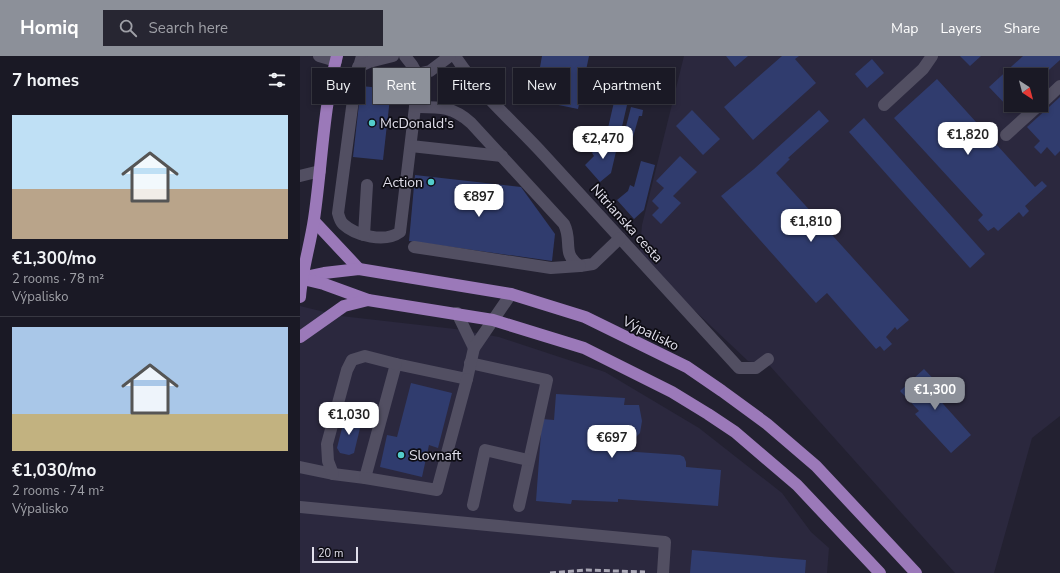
<!DOCTYPE html>
<html lang="en">
<head>
<meta charset="utf-8">
<style>
  body { margin:0; font-family:"Nunito Sans",sans-serif; background:#272632; color:#f1f3f6; height:100vh; display:flex; flex-direction:column; font-size:15px; white-space:nowrap }
  * { box-sizing:border-box; margin:0 }
  p { font-size:13px; color:#9fa0a7 }
  .icon { flex:none; width:22px; height:22px; fill:none; stroke:currentColor; stroke-width:2; stroke-linecap:round; stroke-linejoin:round }
  .map { position:relative; flex:1; overflow:hidden }
  .details { display:flex; flex-direction:column; background:#1a1925; width:300px }
  .details>* { flex:none }
  .banner { position:absolute; left:12px; top:12px; width:380px; height:36px; display:flex; gap:8px }
  .needle { width:26px; rotate:144deg }
  .controls { position:absolute; left:704px; top:12px; display:grid; gap:8px }
  .controls a { display:grid; place-items:center; width:44px; height:44px; border-radius:0px; background:#1a1925; box-shadow:0 2px 6px #0003,0 0 0 1px #383842; font-size:20px }
  .scale { position:absolute; left:12px; bottom:10px; width:46px; box-sizing:border-box; padding-left:4px; border:2px solid #e1dfeb; border-top:0; font-size:11px; line-height:14px; white-space:nowrap; color:#e1dfeb; -webkit-text-stroke:3px #0d0c13; paint-order:stroke }
  .price { position:absolute; translate:-50% -34px; padding:0 9px; border-radius:8px; background:#fff; color:#222; font-size:13px; line-height:26px; filter:drop-shadow(0 1px 2px #0008) }
  .price::after { content:''; position:absolute; left:50%; top:24px; width:12px; height:9px; margin-left:-6px; background:inherit; clip-path:polygon(0 0,100% 0,50% 100%) }
  .price.on { background:#8c9099; color:#fff }
  ul { padding:0; list-style:none }
  li { display:grid; align-content:center; gap:8px; height:212px; padding:0 12px }
  li+li { border-top:1px solid #383842 }
  li span { display:grid; place-items:center; height:124px; border-radius:0px; color:#555 }
  li>.icon { margin-inline-start:auto }
  span .icon { width:72px; height:72px; fill:#fffc; stroke-width:1 }
  li b { font-size:17px }
  h2 { display:flex; justify-content:space-between; align-items:center; height:48px; padding:0 12px; font-size:17px }
  .tag { padding:0 14px; border-radius:0px; background:#1a1925; box-shadow:0 2px 6px #0003,0 0 0 1px #383842; font-size:14px; line-height:36px }
  .tag.on { background:#8c9099; color:#fff }
  header { display:flex; align-items:center; gap:24px; box-sizing:border-box; height:56px; padding:0 20px; background:#8c9099; color:#fff }
  header strong { font-size:19px }
  nav { display:flex; gap:22px; margin-inline-start:auto; font-size:14px }
  .search { width:280px; height:36px; background:#272632; display:flex; align-items:center; gap:10px; box-sizing:border-box; padding:0 14px; border-radius:0px; color:#9fa0a7; font-size:15px }
  main { display:flex; flex:1; min-height:0 }
  .map>svg:first-child { display:block }
</style>
</head>
<body>
<header>
<strong>Homiq</strong>
<div class="search"><svg class="icon" aria-label="search" viewBox="0 0 24 24"><circle cx="10" cy="10" r="6"/><path d="M15 15l6 6"/></svg>Search here</div>
<nav><a>Map</a><a>Layers</a><a>Share</a></nav>
</header>
<main>
<section class="details">
<h2>7 homes<svg class="icon" aria-label="filters" viewBox="0 0 24 24"><path d="M4 7h16M4 17h16"/><circle cx="9" cy="7" r="2"/><circle cx="15" cy="17" r="2"/></svg></h2>
<ul>
<li><span style="background:linear-gradient(#bfe0f5 60%,#b9a48a 0)"><svg class="icon" aria-label="home" viewBox="0 0 24 24"><path d="M3 11l9-7 9 7M6 9v11h12V9"/></svg></span><div><b>€1,300/mo</b><p>2 rooms · 78 m²</p><p>Výpalisko</p></div></li>
<li><span style="background:linear-gradient(#a9c7e8 70%,#c2b280 0)"><svg class="icon" aria-label="home" viewBox="0 0 24 24"><path d="M3 11l9-7 9 7M6 9v11h12V9"/></svg></span><div><b>€1,030/mo</b><p>2 rooms · 74 m²</p><p>Výpalisko</p></div></li>
</ul>
</section>
<div class="map">
<svg width="760" height="517" viewBox="0 0 760 517">
  <rect width="100%" height="100%" fill="#232131"/>
  <g fill="#2b283e" fill-rule="evenodd">
    <path d="M384 0H760V360L732 382 694 517H655L470 310 448 305 339 202 342 169ZM711 19H741V49H711Z"/>
    <path d="M0 250 41 260 155 273 199 281 305 316 399 372 482 437 511 476 529 492 527 517H0Z"/>
  </g>
  <g fill="#303c6e">
    <path d="M242 0H289L278 53 234 44Z"/>
    <path d="M426 0H448L435 11Z"/>
    <path d="M482 0H499L495 3 516 27 453 84 424 51Z"/>
    <path d="M660 0H681L670 10Z"/>
    <path d="M723 0H760V4L741 21V19H711V49L708 51 689 31Z"/>
    <path d="M572 3 584 17 567 32 555 18Z"/>
    <path d="M637 23 735 131 742 125 747 130 725 150 729 155 723 161 719 156 698 175 694 171 688 175 678 164 683 159 594 62Z"/>
    <path d="M61 30 91 33 83 104 53 101Z"/>
    <path d="M760 41V95L755 100 747 91 741 98 734 91 740 85 727 71Z"/>
    <path d="M314 46 327 49 321 75 308 72Z"/>
    <path d="M331 51 343 54 342 60H339L331 88 322 86Z"/>
    <path d="M392 54 420 83 403 99 376 70Z"/>
    <path d="M519 54 529 65 488 102 490 103 476 117 609 264 597 274 595 271 586 281 592 288 584 295 580 290 576 293 527 237 516 247 421 140 454 113Z"/>
    <path d="M564 62 685 198 670 212 549 76Z"/>
    <path d="M305 83 318 87 311 117 300 126 285 109 294 100 292 97 297 90 302 94Z"/>
    <path d="M380 100 397 116 373 140 381 147 361 168 352 159 359 152 352 145 364 132 356 125Z"/>
    <path d="M341 105 355 109 344 154 334 163 317 144 328 135 330 129 334 131Z"/>
    <path d="M115 119 221 131 255 178 252 205 109 185Z"/>
    <path d="M624 313 643 333 636 340 671 379 651 397 615 358 619 355 600 335Z"/>
    <path d="M111 327 152 337 138 392 129 389 122 421 80 411 87 379 97 381Z"/>
    <path d="M256 338 325 342 324 349H339L342 365 340 377 335 382 321 381 322 395 380 399 384 401 386 406V411L421 414 418 450 318 443V446L272 444 271 448 236 445 242 363 254 364Z"/>
    <path d="M45 360 58 363 61 368 54 397 49 399 40 397 37 392Z"/>
    <path d="M392 494 506 504 505 517H390Z"/>
  </g>
  <g fill="none" stroke-linecap="round" stroke-linejoin="round">
    <g stroke="#524f62" stroke-width="12">
      <path d="M19 0 36 5"/>
      <path d="M62 0 56 21 38 157C39 161 40 165 43 168 56 180 85 187 100 176L115 51 117 23V18L112 9 105 0"/>
      <path d="M155 0C179 37 214 66 244 99 309 170 374 241 439 312H456L468 303"/>
      <path d="M58 11 69 6 93 0"/>
      <path d="M117 18 130 15 150 0"/>
      <path d="M741 48 760 30"/>
      <path d="M584 49 623 13 632 0"/>
      <path d="M115 51C139 51 152 50 171 67L264 168C273 186 261 198 280 210L293 208 320 182"/>
      <path d="M706 79 739 49"/>
      <path d="M111 90 202 100"/>
      <path d="M0 120 20 115"/>
      <path d="M64 179 67 129"/>
      <path d="M114 191 251 212 280 210"/>
      <path d="M157 257 174 292"/>
      <path d="M170 307 247 324 219 450"/>
      <path d="M0 411 33 418 65 422 96 308 167 323 174 292 211 238"/>
      <path d="M33 418 28 405 27 388 47 314 52 304 65 300 96 308"/>
      <path d="M65 422 137 434 167 323"/>
      <path d="M173 449 185 394 228 404"/>
      <path d="M0 451 365 486 363 517"/>
    </g>
    <g stroke="#9b79b9" stroke-width="12">
      <path d="M14 165 59 213"/>
      <path d="M1 222 24 217 59 213 211 238 285 261 387 311 422 335 467 368 516 410 616 517"/>
      <path d="M3 223 24 228 68 244 193 264 284 292 372 336 408 358 435 376 497 429 580 517"/>
      <path d="M0 241C2 214 10 190 14 163 22 109 23 53 37 0"/>
      <path d="M0 281 44 250 68 244"/>
    </g>
    <path stroke="#a9a7b5" stroke-width="3" stroke-dasharray="6 3" stroke-linecap="butt" d="M250 517 287 514 345 516"/>
  </g>
  <g fill="#53cdcb" stroke="#0d0c13" stroke-width="1.5">
    <circle cx="72" cy="67" r="4"/>
    <circle cx="131" cy="126" r="4"/>
    <circle cx="101" cy="399" r="4"/>
  </g>
  <g text-anchor="middle" stroke-width="3.5" stroke-linejoin="round" paint-order="stroke">
    <g font-size="14" fill="#e1dfeb" stroke="#0d0c13" text-anchor="start">
      <text x="80" y="72">McDonald's</text>
      <text x="123" y="131" text-anchor="end">Action</text>
      <text x="109" y="404">Slovnaft</text>
    </g>
    <g font-size="14" fill="#e1dfeb" stroke="#0d0c13">
      <text transform="translate(327 167) rotate(48)" y="5">Nitrianska cesta</text>
      <text transform="translate(351 277) rotate(26)" y="5">Výpalisko</text>
    </g>
  </g>
</svg>
<div class="controls">
<a><svg class="needle" viewBox="-14 -14 28 28"><path d="M0-13l5 13h-10z" fill="#e53935"/><path d="M0 13l5-13h-10z" fill="#9fa0a7"/></svg></a>
</div>
<div class="scale">20 m</div>
<b class="price" style="left:668px;top:100px">€1,820</b>
<b class="price" style="left:303px;top:104px">€2,470</b>
<b class="price" style="left:179px;top:162px">€897</b>
<b class="price" style="left:511px;top:187px">€1,810</b>
<b class="price on" style="left:635px;top:355px">€1,300</b>
<b class="price" style="left:49px;top:380px">€1,030</b>
<b class="price" style="left:312px;top:403px">€697</b>
<div class="banner">
<a class="tag">Buy</a>
<a class="tag on">Rent</a>
<a class="tag">Filters</a>
<a class="tag">New</a>
<a class="tag">Apartment</a>
</div>
</div>
</main>
</body>
</html>
